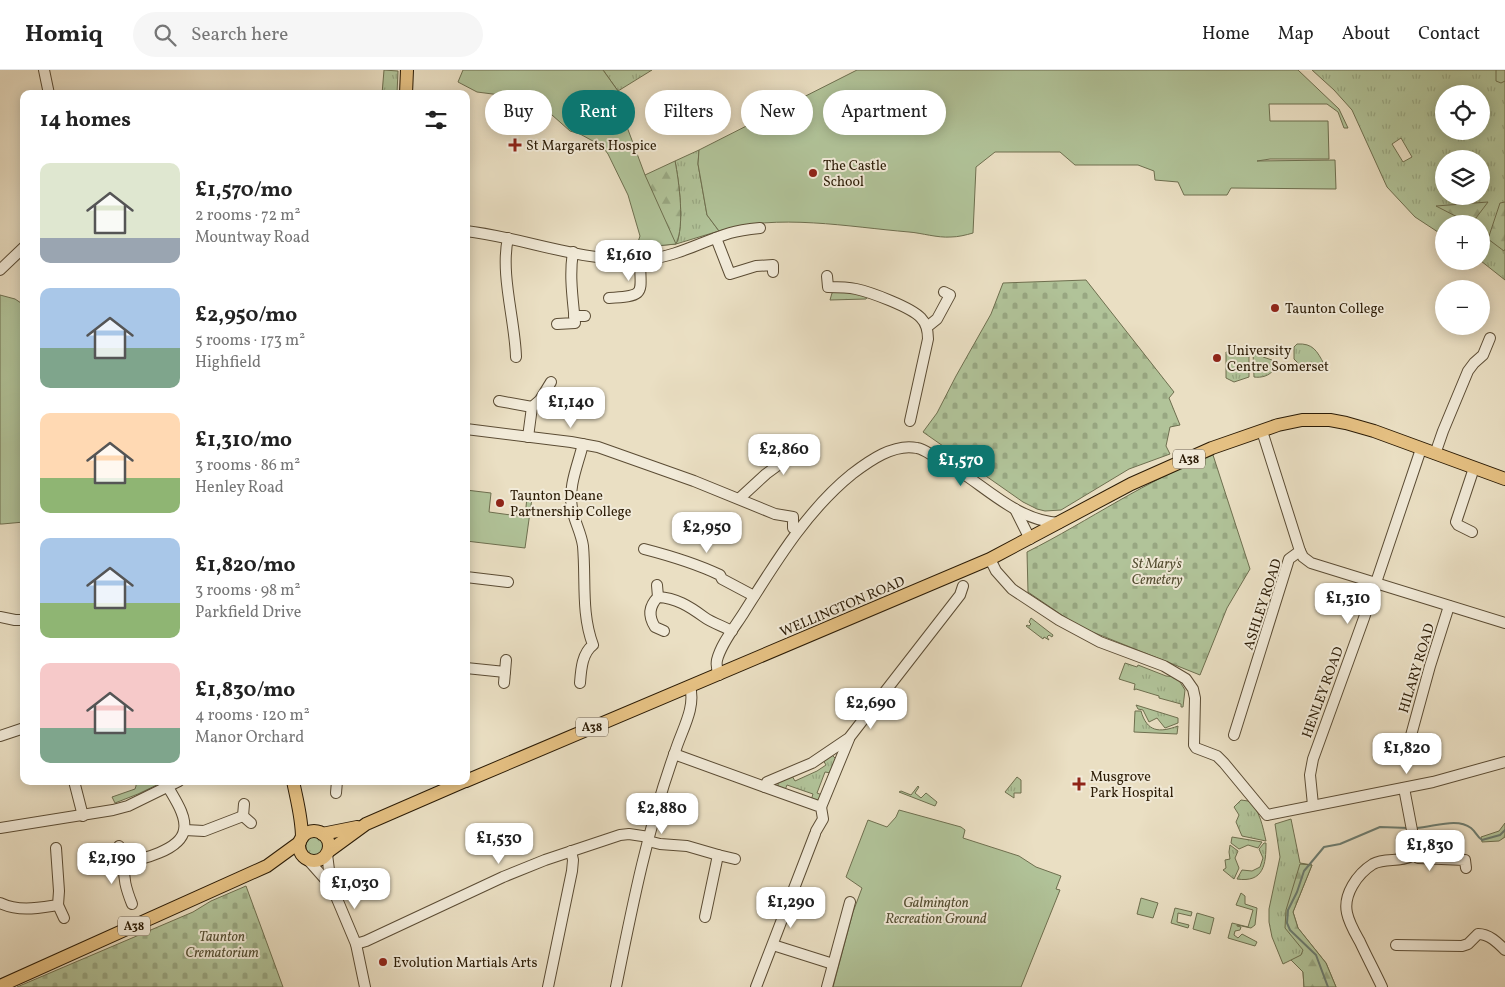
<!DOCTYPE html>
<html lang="en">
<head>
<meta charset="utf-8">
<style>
  body { margin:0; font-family:Vollkorn,serif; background:#f6f6f6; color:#222; height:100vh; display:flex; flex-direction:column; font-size:19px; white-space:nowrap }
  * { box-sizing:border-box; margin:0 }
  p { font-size:16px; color:#767676 }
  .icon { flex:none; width:28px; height:28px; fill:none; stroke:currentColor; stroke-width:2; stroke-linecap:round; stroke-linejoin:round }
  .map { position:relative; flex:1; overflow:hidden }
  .drawer { position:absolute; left:20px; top:20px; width:450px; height:695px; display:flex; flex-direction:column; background:#fff; border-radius:10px; box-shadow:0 2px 12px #0003 }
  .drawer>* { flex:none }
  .top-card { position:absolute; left:485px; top:20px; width:475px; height:45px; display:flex; gap:10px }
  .tools { position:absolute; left:1435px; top:15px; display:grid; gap:10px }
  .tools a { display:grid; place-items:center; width:55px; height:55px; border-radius:50%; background:#fff; box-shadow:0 2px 12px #0003; font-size:25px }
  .price { position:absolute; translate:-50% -42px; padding:0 11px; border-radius:10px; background:#fff; color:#222; font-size:16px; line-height:32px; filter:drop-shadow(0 1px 2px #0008) }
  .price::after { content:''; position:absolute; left:50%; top:30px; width:15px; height:11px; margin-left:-8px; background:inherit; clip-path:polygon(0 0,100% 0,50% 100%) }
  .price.on { background:#0f766e; color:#fff }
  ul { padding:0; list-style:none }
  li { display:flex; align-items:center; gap:15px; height:125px; padding:0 20px }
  li span { display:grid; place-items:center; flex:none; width:140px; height:100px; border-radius:10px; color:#555 }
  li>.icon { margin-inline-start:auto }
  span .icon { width:60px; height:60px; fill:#fffc; stroke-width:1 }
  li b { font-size:21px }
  h2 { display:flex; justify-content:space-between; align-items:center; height:60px; padding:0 20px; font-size:21px }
  .tag { padding:0 18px; border-radius:22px; background:#fff; box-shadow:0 2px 12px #0003; font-size:18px; line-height:45px }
  .tag.on { background:#0f766e; color:#fff }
  header { display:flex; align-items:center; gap:30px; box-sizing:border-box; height:70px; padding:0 25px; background:#fff; border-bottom:1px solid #e0e0e0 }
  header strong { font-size:24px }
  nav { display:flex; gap:28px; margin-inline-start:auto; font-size:18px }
  .search { width:350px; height:45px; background:#f6f6f6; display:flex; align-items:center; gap:12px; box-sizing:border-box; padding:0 18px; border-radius:28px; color:#767676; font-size:19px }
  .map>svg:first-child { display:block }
</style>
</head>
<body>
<header>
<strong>Homiq</strong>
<div class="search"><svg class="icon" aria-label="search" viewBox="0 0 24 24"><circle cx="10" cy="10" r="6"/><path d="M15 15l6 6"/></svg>Search here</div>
<nav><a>Home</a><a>Map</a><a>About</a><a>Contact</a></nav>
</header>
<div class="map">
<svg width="1505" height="917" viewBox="0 0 1505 917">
  <defs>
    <pattern id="grass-tufts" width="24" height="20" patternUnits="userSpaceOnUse" patternTransform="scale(1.25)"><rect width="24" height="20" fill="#b1c399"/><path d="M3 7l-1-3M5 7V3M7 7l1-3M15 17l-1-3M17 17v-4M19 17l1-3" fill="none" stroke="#98a782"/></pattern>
    <pattern id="forest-firs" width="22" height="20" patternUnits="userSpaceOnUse" patternTransform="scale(1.25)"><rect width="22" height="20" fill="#b1c399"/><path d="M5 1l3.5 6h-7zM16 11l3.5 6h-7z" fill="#98a782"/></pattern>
    <pattern id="cemetery-stones" width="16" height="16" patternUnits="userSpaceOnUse" patternTransform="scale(1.25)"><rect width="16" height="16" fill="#b1c399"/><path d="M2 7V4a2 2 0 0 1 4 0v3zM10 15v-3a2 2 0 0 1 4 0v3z" fill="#98a782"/></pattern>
  </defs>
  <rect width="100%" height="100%" fill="#eadfc3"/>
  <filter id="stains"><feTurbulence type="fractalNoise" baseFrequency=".004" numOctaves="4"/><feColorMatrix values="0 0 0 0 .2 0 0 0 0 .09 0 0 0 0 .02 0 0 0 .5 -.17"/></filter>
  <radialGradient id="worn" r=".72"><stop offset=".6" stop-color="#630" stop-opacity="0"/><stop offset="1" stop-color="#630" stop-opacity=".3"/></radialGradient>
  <g fill="url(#grass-tufts)" stroke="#6e6f4f" fill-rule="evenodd">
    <path d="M384 0 398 1 397 24H382Z"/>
    <path d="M603 0H652L618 21Z"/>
    <path d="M1312 0H1505V210L1481 191V154H1444V166L1415 147 1387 117 1352 40 1334 20ZM1444 24H1481V61H1444ZM1401 68 1412 87 1403 92 1392 74ZM1444 89H1481V126H1444Z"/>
    <path d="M699 80 698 94 707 145 719 161 676 174C685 156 679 112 675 91Z"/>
    <path d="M836 221 869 225 866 229 830 230 832 223Z"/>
    <path d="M1297 274C1313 273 1317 281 1324 294L1319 298H1300L1298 293 1294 289V277Z"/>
    <path d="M1226 282H1249V307L1234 312 1226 308Z"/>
    <path d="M1253 282 1263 283V287L1272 290 1274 299C1270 306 1261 308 1254 307Z"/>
    <path d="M1031 548 1053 565 1052 567 1049 565 1047 567 1049 570 1044 567 1043 569 1026 556 1027 555 1029 556 1031 554 1029 552Z"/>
    <path d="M1125 593 1137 597 1138 595 1166 606 1177 607 1185 620 1183 637H1181V634L1159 628V626L1136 619 1134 620 1135 614 1119 609Z"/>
    <path d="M1136 635 1178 648V653L1165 658 1157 648 1149 652 1143 640 1138 639Z"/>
    <path d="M1135 641H1141C1147 662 1159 663 1178 656L1177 664 1134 662Z"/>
    <path d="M832 685 836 689 831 703 825 702 817 723 822 725 818 730H811L813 724 787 715 785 720 778 717V712L792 706 795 711 817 701 826 695 823 690Z"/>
    <path d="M1017 707 1021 710V723H1014V728L1005 722Z"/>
    <path d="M1241 730 1248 731C1260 739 1263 758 1266 771L1242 766 1236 752 1239 745 1234 737Z"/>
    <path d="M1291 749 1300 793 1312 795 1293 842 1298 858 1326 893 1336 917H1304L1303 902 1291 890 1283 894 1272 867 1269 852V839L1280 787 1275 754Z"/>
    <circle cx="315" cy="776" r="9"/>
    <path d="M1232 767 1262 772 1258 778 1248 775 1239 779 1231 773Z"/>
    <path d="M1264 773H1266C1266 794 1264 813 1237 809L1242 800 1252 801 1260 797 1263 788 1259 779Z"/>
    <path d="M1230 775 1238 781 1235 788 1239 798 1234 809 1223 800 1226 798 1225 790 1230 789 1229 782Z"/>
  </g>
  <g fill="url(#forest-firs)" stroke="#6e6f4f">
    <path d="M1496 0H1505V11L1501 13 1496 11Z"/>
    <path d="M675 91C679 111 685 156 676 174L653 176 645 105Z"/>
    <path d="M1488 132 1476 148 1467 152 1436 136Z"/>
    <path d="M1505 132V179L1504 181 1488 169 1500 133Z"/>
    <path d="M1505 753V767L1499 771 1482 772 1481 767 1499 761Z"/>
    <path d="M1300 794 1312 795 1293 842 1298 858 1326 893 1336 917H1304L1303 902 1291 890 1301 885 1303 880 1285 858 1286 840Z"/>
  </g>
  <g fill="url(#cemetery-stones)" stroke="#6e6f4f">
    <path d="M1086 210 1174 322 1169 328 1180 355 1170 357 1166 376 1170 384 1129 399 1061 440 1045 441 1037 439 1023 432 923 362 937 343 956 306 991 244 1003 213Z"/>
    <path d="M1213 385 1250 499 1227 538 1200 605 1090 561 1072 552 1028 522 1027 482C1089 451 1147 409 1213 385Z"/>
    <path d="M246 816 283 917H17L193 842 211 831Z"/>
  </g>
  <g fill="#b1c399" stroke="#6e6f4f">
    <path d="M463 0H603L618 21V33L645 105 676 174 636 178 640 166 628 125 608 84 602 76 580 64 570 61 552 45 535 33 513 30 508 26 477 22 458 12Z"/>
    <path d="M857 0H1298L1339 39 1348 58H1344L1338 42 1327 34H1269L1270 51H1328L1329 89H1270L1257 91 1335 90 1336 119 1231 118 1227 125H1184L1178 112 1155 110 1154 101 1138 95H1075L1060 82H995L976 97 973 163C966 165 958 167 951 167 937 168 922 163 909 162 849 157 777 143 719 161L707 145 698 94 699 80Z"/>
    <path d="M0 225 15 229 24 235V452L2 454H0Z"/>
    <path d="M466 420 491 423 489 442 525 447 527 427 532 428 525 478 466 471Z"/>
    <path d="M136 711H165L138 724 115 733 112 727 135 719 136 716Z"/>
    <path d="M918 716 919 717 915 723 921 728 926 723 937 732 935 736 899 722 901 721 911 725Z"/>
    <path d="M899 740 961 757 965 760 963 768 1019 786 1036 797 1061 806 1056 819 1060 820 1021 917H833L853 842 862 818 846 807 868 750 887 757 896 747Z"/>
    <path d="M1241 823 1245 826V834L1257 838 1255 855 1251 858 1237 855V856L1241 857 1240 860 1235 861 1234 865 1238 868 1242 864 1257 872 1255 876 1228 868 1232 853 1248 857 1253 840 1236 835Z"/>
    <path d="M1141 828 1158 833 1153 848 1137 844Z"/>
    <path d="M1175 838 1192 842 1191 846 1178 843 1177 852 1189 855 1188 858 1171 853Z"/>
    <path d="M1197 843 1214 848 1210 864 1193 859Z"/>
  </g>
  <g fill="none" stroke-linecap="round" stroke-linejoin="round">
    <g stroke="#6c7c70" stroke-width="2">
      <path d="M1416 758C1434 757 1457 747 1471 758 1476 762 1477 767 1482 770L1500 765 1505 760"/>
      <path d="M1328 917 1316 885 1290 860 1287 853 1288 840 1297 822 1304 801 1324 777 1340 774 1380 757 1409 758"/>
    </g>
    <g stroke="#5b4c34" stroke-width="12">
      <g id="minor">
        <path d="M44 0 49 24"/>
        <path d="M466 161C526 168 586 194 647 189 676 187 703 171 730 163 740 160 750 159 760 158"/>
        <path d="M508 168C500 204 515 250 516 287"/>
        <path d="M716 168 730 204 756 196 773 195V202"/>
        <path d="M0 200 24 177"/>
        <path d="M827 206 828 217C837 217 847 217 856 219 870 222 911 237 921 248 927 254 928 261 928 269L910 351"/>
        <path d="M609 228C648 226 640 223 640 189"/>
        <path d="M574 246H585"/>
        <path d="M557 254 575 253C573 230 569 206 573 182"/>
        <path d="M927 257 937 249 950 225 944 222"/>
        <path d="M499 331 532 337"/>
        <path d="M466 359 571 372 598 377 694 411 775 444 793 447V458"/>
        <path d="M528 367 532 337 540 330 551 312"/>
        <path d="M1435 384 1443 361 1468 301 1474 293 1483 285 1490 268"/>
        <path d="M740 429 741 427 766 404 811 371"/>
        <path d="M1015 439 1030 469"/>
        <path d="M1472 462 1458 455 1456 452 1474 398"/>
        <path d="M644 479C671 486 695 493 720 505L722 509 754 526"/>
        <path d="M1300 481 1303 487 1311 493 1505 553"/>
        <path d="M990 489 996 501 1012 519 1059 550 1100 572 1164 596 1186 609 1193 619 1195 628 1194 675 1196 678 1217 686 1224 693 1267 745 1433 712 1505 692"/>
        <path d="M466 507 508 512"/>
        <path d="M657 515 658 527"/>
        <path d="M0 547 15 550H24"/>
        <path d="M664 561 655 557C648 546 649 536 658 527 676 528 689 536 704 547 712 553 723 556 732 561"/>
        <path d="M466 598 505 602 506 590"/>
        <path d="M719 605C717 600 716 595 717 590 721 574 734 558 743 544 774 495 806 441 852 404 869 391 894 373 917 378 924 379 931 385 937 388 979 408 1011 450 1059 453"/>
        <path d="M504 613 505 602"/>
        <path d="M580 613C581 600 582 583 593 575 581 543 586 510 583 476 581 462 574 451 572 438 568 416 578 395 583 374"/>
        <path d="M1234 665 1289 489 1300 481 1262 361"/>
        <path d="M0 666 24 658"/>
        <path d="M1410 669 1430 596 1449 536"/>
        <path d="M674 684 765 717"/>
        <path d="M74 711 83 746"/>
        <path d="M336 723 337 711"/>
        <path d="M244 734 243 746 251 753"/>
        <path d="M1313 735 1310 705 1313 689 1364 548 1421 379"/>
        <path d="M821 737 849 669"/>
        <path d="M0 758 113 740 128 736 179 711"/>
        <path d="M185 760 204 761 243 746"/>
        <path d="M816 761 823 749 821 737 765 717 767 712 812 693 849 668 960 525 963 516"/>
        <path d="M648 771 660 774 687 776 718 785 705 847"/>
        <path d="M119 776 124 792C141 790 181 780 184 760 187 746 174 728 168 717"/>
        <path d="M327 784 331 816"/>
        <path d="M718 785 735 789"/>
        <path d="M1414 785 1418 788 1465 790 1466 798"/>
        <path d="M309 791 332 817 356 874 365 917"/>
        <path d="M124 792C123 808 126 819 132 834"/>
        <path d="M0 833C19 842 38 838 58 835L59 821 56 778"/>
        <path d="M58 835 64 848"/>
        <path d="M356 874 366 871 503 807 545 790 620 765 629 764 649 767"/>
        <path d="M773 875 833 894"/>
        <path d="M1396 875 1462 876 1468 874 1478 864C1489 864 1497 872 1505 880"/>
        <path d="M548 917 572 801 573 790 571 781"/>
        <path d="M616 917C632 837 648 756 676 679 682 660 696 637 690 617"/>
        <path d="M756 917 815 764"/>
        <path d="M827 917 850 832"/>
        <path d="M1382 917C1375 902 1367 887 1360 872 1355 863 1349 853 1347 843 1343 825 1357 804 1373 794 1385 787 1401 793 1414 785L1415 776 1404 718"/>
      </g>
    </g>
    <g stroke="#2b1b05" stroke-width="14">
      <g id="major">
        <path d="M406 24 407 0"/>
        <path d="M293 711C297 731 302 748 302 768"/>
        <path d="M466 711 990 489 1131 414 1212 378 1278 355 1302 350H1330L1346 353 1374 361 1505 409"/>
        <circle cx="314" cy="776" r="15"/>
        <path d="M322 764 357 757"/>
        <path d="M329 781 366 754 465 711"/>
        <path d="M0 916 267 796 300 772"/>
      </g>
    </g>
    <use href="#minor" stroke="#f1ead8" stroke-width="10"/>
    <use href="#major" stroke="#e5c082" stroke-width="12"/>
  </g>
  <g fill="#8f2418" stroke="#f1ead8" stroke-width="2">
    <path d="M512.5 67.5h5v5h5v5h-5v5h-5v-5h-5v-5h5z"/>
    <circle cx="813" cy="103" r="5"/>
    <circle cx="1275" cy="238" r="5"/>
    <circle cx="1217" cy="288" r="5"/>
    <circle cx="500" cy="433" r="5"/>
    <path d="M1076.5 706.5h5v5h5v5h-5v5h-5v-5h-5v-5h5z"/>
    <circle cx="383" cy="892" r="5"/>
  </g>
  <g text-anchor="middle" stroke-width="4" stroke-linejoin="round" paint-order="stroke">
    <g fill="#f1ead8" stroke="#665944" stroke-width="1">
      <rect x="1173" y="379.5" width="32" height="19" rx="4"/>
      <rect x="576" y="647.5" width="32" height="19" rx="4"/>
      <rect x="118" y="846.5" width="32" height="19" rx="4"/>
    </g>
    <g font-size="12" font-weight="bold" fill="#2b1b05">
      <text x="1189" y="393">A38</text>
      <text x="592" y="661">A38</text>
      <text x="134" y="860">A38</text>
    </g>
    <g font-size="14" fill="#2b1b05" stroke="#f1ead8" text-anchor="start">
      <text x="526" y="80">St Margarets Hospice</text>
      <text x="823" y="100">The Castle<tspan x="823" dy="16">School</tspan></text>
      <text x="1285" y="243">Taunton College</text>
      <text x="1227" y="285">University<tspan x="1227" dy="16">Centre Somerset</tspan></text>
      <text x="510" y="430">Taunton Deane<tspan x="510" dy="16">Partnership College</tspan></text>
      <text x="1090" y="711">Musgrove<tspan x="1090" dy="16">Park Hospital</tspan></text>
      <text x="393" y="897">Evolution Martials Arts</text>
    </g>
    <g font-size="14" font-style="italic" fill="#534d31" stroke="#f1ead8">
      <text x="1157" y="498">St Mary's<tspan x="1157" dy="16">Cemetery</tspan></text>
      <text x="936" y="837">Galmington<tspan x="936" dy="16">Recreation Ground</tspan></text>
      <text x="222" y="871">Taunton<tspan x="222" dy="16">Crematorium</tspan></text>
    </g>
    <g font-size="14" fill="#2b1b05" stroke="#f1ead8">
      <text transform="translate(1262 534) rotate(-72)" y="5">ASHLEY ROAD</text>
      <text transform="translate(842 536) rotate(-23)" y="5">WELLINGTON ROAD</text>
      <text transform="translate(1416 598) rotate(-73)" y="5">HILARY ROAD</text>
      <text transform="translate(1322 622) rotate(-70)" y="5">HENLEY ROAD</text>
    </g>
  </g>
  <rect width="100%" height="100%" filter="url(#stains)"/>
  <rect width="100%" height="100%" fill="url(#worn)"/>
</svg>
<div class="tools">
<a><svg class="icon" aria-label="locate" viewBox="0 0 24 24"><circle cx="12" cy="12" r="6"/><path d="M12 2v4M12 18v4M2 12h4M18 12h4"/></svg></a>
<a><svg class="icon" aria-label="layers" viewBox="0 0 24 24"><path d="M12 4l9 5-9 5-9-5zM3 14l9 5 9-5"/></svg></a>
<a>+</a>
<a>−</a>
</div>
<b class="price" style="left:629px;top:212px">£1,610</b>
<b class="price" style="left:571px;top:359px">£1,140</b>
<b class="price" style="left:784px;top:406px">£2,860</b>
<b class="price on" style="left:961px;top:417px">£1,570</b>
<b class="price" style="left:707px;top:484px">£2,950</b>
<b class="price" style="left:1348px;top:555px">£1,310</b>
<b class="price" style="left:871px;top:660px">£2,690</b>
<b class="price" style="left:1407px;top:705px">£1,820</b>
<b class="price" style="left:662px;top:765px">£2,880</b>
<b class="price" style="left:499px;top:795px">£1,530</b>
<b class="price" style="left:1430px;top:802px">£1,830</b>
<b class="price" style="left:112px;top:815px">£2,190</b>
<b class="price" style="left:355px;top:840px">£1,030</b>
<b class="price" style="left:791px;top:859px">£1,290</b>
<div class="top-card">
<a class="tag">Buy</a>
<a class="tag on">Rent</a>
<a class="tag">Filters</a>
<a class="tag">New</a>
<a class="tag">Apartment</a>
</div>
<section class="drawer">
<h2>14 homes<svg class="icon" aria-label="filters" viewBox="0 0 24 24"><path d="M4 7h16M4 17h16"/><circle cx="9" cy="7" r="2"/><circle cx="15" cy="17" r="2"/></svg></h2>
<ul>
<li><span style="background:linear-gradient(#dfe7d0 75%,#9aa5b1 0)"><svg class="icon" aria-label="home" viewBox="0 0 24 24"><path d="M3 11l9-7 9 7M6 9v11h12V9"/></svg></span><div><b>£1,570/mo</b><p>2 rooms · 72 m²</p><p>Mountway Road</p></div></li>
<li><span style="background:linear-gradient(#a9c7e8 60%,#7fa58c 0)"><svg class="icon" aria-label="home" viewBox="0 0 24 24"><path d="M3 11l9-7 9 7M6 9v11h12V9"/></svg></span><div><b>£2,950/mo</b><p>5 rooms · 173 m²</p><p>Highfield</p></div></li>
<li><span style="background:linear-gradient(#ffd9b3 65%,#8fb573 0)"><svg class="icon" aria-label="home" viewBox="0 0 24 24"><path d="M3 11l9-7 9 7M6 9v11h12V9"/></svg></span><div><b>£1,310/mo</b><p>3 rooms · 86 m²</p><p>Henley Road</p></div></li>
<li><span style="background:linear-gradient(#a9c7e8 65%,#8fb573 0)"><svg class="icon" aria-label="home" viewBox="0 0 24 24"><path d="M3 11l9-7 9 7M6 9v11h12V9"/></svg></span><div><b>£1,820/mo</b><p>3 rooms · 98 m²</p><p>Parkfield Drive</p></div></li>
<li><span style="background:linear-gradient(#f6c9c9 65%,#7fa58c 0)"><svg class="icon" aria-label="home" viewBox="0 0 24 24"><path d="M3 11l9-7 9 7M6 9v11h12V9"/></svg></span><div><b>£1,830/mo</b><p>4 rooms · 120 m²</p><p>Manor Orchard</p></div></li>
</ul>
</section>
</div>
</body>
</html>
